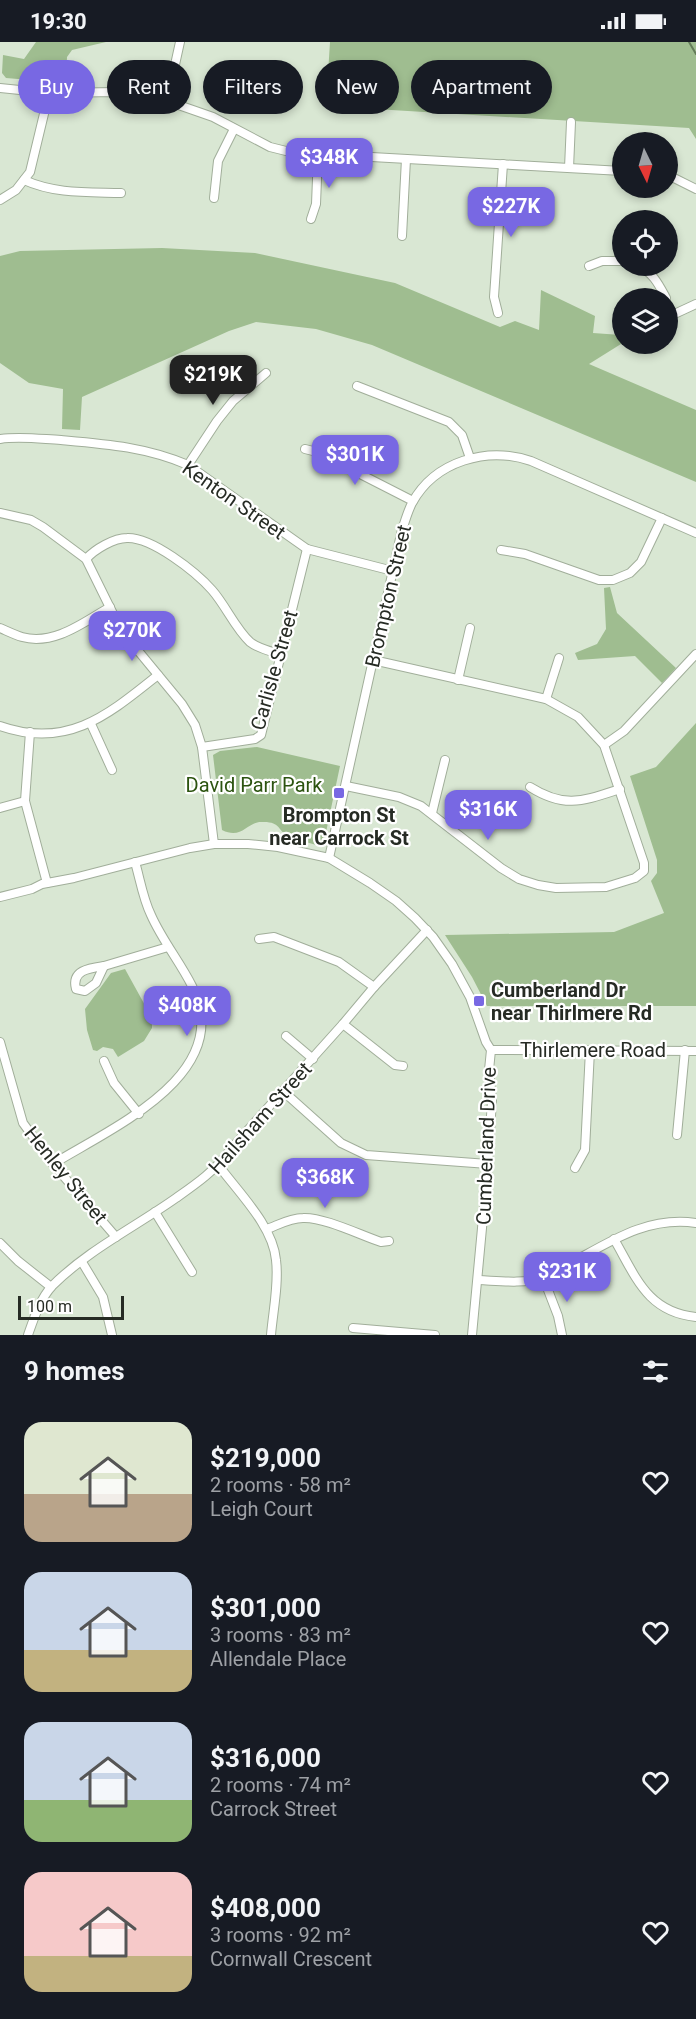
<!DOCTYPE html>
<html lang="en">
<head>
<meta charset="utf-8">
<style>
  body { margin:0; font-family:Roboto,sans-serif; background:#20242c; color:#f1f3f6; height:100vh; display:flex; flex-direction:column; font-size:22px; white-space:nowrap }
  * { box-sizing:border-box; margin:0 }
  p { font-size:20px; color:#9ea1a6 }
  .icon { flex:none; width:33px; height:33px; fill:none; stroke:currentColor; stroke-width:2; stroke-linecap:round; stroke-linejoin:round }
  .map { position:relative; height:1293px; overflow:hidden }
  .sheet { display:flex; flex-direction:column; background:#171b24; flex:1 }
  .sheet>* { flex:none }
  .banner { position:absolute; left:18px; top:18px; width:660px; height:54px; display:flex; gap:12px }
  .needle { width:39px; rotate:175deg }
  .buttons { position:absolute; left:612px; top:90px; display:grid; gap:12px }
  .buttons a { display:grid; place-items:center; width:66px; height:66px; border-radius:50%; background:#171b24; box-shadow:0 3px 9px #0003; font-size:30px }
  .scale { position:absolute; left:18px; bottom:15px; width:106px; box-sizing:border-box; padding-left:6px; border:3px solid #262b24; border-top:0; font-size:16px; line-height:21px; white-space:nowrap; color:#262b24; -webkit-text-stroke:4px #fff; paint-order:stroke }
  .price { position:absolute; translate:-50% -51px; padding:0 14px; border-radius:12px; background:#7868e3; color:#fff; font-size:20px; line-height:39px; filter:drop-shadow(0 2px 3px #0008) }
  .price::after { content:''; position:absolute; left:50%; top:36px; width:18px; height:14px; margin-left:-9px; background:inherit; clip-path:polygon(0 0,100% 0,50% 100%) }
  .price.active { background:#222; color:#fff }
  ul { padding:0; list-style:none }
  li { display:flex; align-items:center; gap:18px; height:150px; padding:0 24px }
  li span { display:grid; place-items:center; flex:none; width:168px; height:120px; border-radius:18px; color:#555 }
  li>.icon { margin-inline-start:auto }
  span .icon { width:72px; height:72px; fill:#fffc; stroke-width:1 }
  li b { font-size:26px }
  h2 { display:flex; justify-content:space-between; align-items:center; height:72px; padding:0 24px; font-size:26px }
  .tag { padding:0 21px; border-radius:27px; background:#171b24; box-shadow:0 3px 9px #0003; font-size:21px; line-height:54px }
  .tag.active { background:#7868e3; color:#fff }
  .status { display:flex; justify-content:space-between; align-items:center; height:42px; padding:0 30px; background:#171b24; direction:ltr }
  .status svg { height:16px; fill:currentColor }
  .map>svg:first-child { display:block }
</style>
</head>
<body>
<div class="status"><b>19:30</b><svg viewBox="0 0 49 12"><path d="M0 12V9h3v3zM5 12V6h3v6zM10 12V3h3v9zM15 12V0h3v12zM26 1h20v11H26zM47 4h2v5h-2z"/></svg></div>
<div class="map">
<svg width="696" height="1293" viewBox="0 0 696 1293">
  <rect width="100%" height="100%" fill="#d9e7d3"/>
  <g fill="#9fbd90">
    <path d="M36 0H106L72 8 67 15 66 41 6 36 2 31 3 13 24 17Z"/>
    <path d="M330 0H696V97L689 86 326 64Z"/>
    <path d="M162 206 255 211 395 241 500 285 515 279 539 288 541 248 595 274 593 291 621 293V302L589 322 696 368V440L372 303 316 287 256 280 229 289 82 355 80 388 62 387 63 347 29 341 0 321V214L20 209Z"/>
    <path d="M610 545 617 571 676 626 662 641 635 614 578 618 575 611 597 602 606 587 604 546Z"/>
    <path d="M696 681V964H487L472 935 445 893 614 890 664 871 651 839 657 831V818L630 734 656 725Z"/>
    <path d="M257 705 340 724 325 795 320 802 316 803C308 800 296 799 289 795 277 788 281 779 261 780 247 780 242 798 222 788L213 713 220 709Z"/>
    <path d="M125 927 152 976V986L144 999 118 1015 113 1007 103 1005 97 1009 93 1008 87 988 85 967 111 931Z"/>
  </g>
  <g fill="none" stroke-linecap="round" stroke-linejoin="round">
    <path stroke="#647c59" stroke-width="2" d="M689 0 696 12"/>
    <g stroke="#a1ae9a" stroke-width="10">
      <g id="minor">
        <path d="M0 46 49 51 118 50 140 53 167 59 213 75 270 105 286 109 318 112 622 129"/>
        <path d="M167 59 180 0"/>
        <path d="M569 126 571 80"/>
        <path d="M668 133 696 147"/>
        <path d="M24 138C55 152 87 150 121 151"/>
        <path d="M214 156 218 119 234 87"/>
        <path d="M0 158 16 148 30 130 49 51"/>
        <path d="M311 177 316 162 318 112"/>
        <path d="M402 194 406 117"/>
        <path d="M589 224 602 219H622"/>
        <path d="M638 224C653 230 659 243 666 256"/>
        <path d="M498 271 494 255 503 122"/>
        <path d="M668 275 696 262"/>
        <path d="M357 344 449 380 462 393 470 416"/>
        <path d="M0 397C20 394 41 397 61 398 106 402 146 405 188 423L307 507 393 529"/>
        <path d="M305 407 317 410 413 459"/>
        <path d="M188 423 217 379 233 359 266 331"/>
        <path d="M0 471 31 478 43 485 86 517 121 588 182 662 195 683 202 705 214 802"/>
        <path d="M501 508 525 512 599 538H613L630 531 641 520 662 476"/>
        <path d="M86 517C95 507 114 496 127 496 152 495 196 530 212 548 226 564 235 586 250 600 259 607 270 609 280 612"/>
        <path d="M0 586C7 589 15 593 22 595 54 604 84 580 110 565"/>
        <path d="M458 638 470 586"/>
        <path d="M546 657 559 616"/>
        <path d="M91 682 112 728"/>
        <path d="M0 684C68 708 109 672 158 633"/>
        <path d="M30 690 25 759 47 841"/>
        <path d="M604 703 624 689 696 612"/>
        <path d="M202 705 255 697 261 693 307 507"/>
        <path d="M346 744 399 755 421 764 501 826 519 837 538 843 556 846 606 845 635 836 644 829V821L604 703 578 675 546 657 373 618"/>
        <path d="M530 745C565 767 583 759 620 747"/>
        <path d="M0 766 25 759"/>
        <path d="M432 771 445 718"/>
        <path d="M329 816 401 492C404 482 407 471 412 461 435 419 487 404 531 419L696 491"/>
        <path d="M0 855 32 847 42 842 74 836 190 806 214 802H248L278 805 329 816 370 841 396 859 415 876 433 895 452 922 470 955 486 1000 491 1008 489 1028 492 1058 488 1122 472 1293"/>
        <path d="M259 897 274 895 339 920 374 945"/>
        <path d="M104 924 96 941 85 949 76 947C71 928 90 926 104 924Z"/>
        <path d="M104 924 168 905"/>
        <path d="M343 982 395 1023 403 1024"/>
        <path d="M286 994 313 1017"/>
        <path d="M0 1000 23 1081 53 1122 116 1195"/>
        <path d="M491 1008 696 1009"/>
        <path d="M104 1019 114 1041 139 1072"/>
        <path d="M284 1050 341 1101 366 1113 488 1122"/>
        <path d="M677 1093 685 1008"/>
        <path d="M53 1122C111 1086 237 1032 192 944 180 920 162 898 151 873 143 857 140 837 135 820"/>
        <path d="M219 1124C239 1151 273 1184 276 1218 279 1242 273 1269 271 1293"/>
        <path d="M575 1126 585 1108 590 1008"/>
        <path d="M155 1170 192 1230"/>
        <path d="M267 1187C278 1183 290 1176 303 1176 324 1175 360 1193 381 1200L389 1199"/>
        <path d="M614 1197C636 1235 647 1270 696 1275"/>
        <path d="M0 1201 18 1219 51 1245"/>
        <path d="M82 1220 103 1255 112 1293"/>
        <path d="M543 1235 558 1274 562 1293"/>
        <path d="M479 1238C500 1239 522 1242 543 1236 553 1232 562 1226 571 1221 611 1199 648 1174 696 1181"/>
        <path d="M353 1286 435 1293"/>
        <path d="M28 1293C34 1276 40 1257 52 1244 88 1208 135 1185 176 1156 196 1142 215 1129 230 1108L343 982 374 945 427 888"/>
      </g>
    </g>
    <use href="#minor" stroke="#fff" stroke-width="8"/>
  </g>
  <g fill="#7868e3" stroke="#fff" stroke-width="2">
    <rect x="333" y="745" width="12" height="12" rx="3"/>
    <rect x="473" y="953" width="12" height="12" rx="3"/>
  </g>
  <g text-anchor="middle" stroke-width="4.5" stroke-linejoin="round" paint-order="stroke">
    <g font-size="20" fill="#262b24" stroke="#fff">
      <text transform="translate(234 458) rotate(35)" y="7">Kenton Street</text>
      <text transform="translate(388 554) rotate(-77)" y="7">Brompton Street</text>
      <text transform="translate(274 628) rotate(-74)" y="7">Carlisle Street</text>
      <text x="593" y="1015">Thirlemere Road</text>
      <text transform="translate(260 1076) rotate(-48)" y="7">Hailsham Street</text>
      <text transform="translate(486 1104) rotate(-88)" y="7">Cumberland Drive</text>
      <text transform="translate(66 1133) rotate(51)" y="7">Henley Street</text>
    </g>
    <g font-size="20" fill="#2c5410" stroke="#fff">
      <text x="254" y="750">David Parr Park</text>
    </g>
    <g font-size="20" font-weight="bold" fill="#262b24" stroke="#fff">
      <text x="339" y="780">Brompton St<tspan x="339" dy="23">near Carrock St</tspan></text>
      <text x="491" y="955" text-anchor="start">Cumberland Dr<tspan x="491" dy="23">near Thirlmere Rd</tspan></text>
    </g>
  </g>
</svg>
<div class="buttons">
<a><svg class="needle" viewBox="-14 -14 28 28"><path d="M0-13l5 13h-10z" fill="#e53935"/><path d="M0 13l5-13h-10z" fill="#9ea1a6"/></svg></a>
<a><svg class="icon" aria-label="locate" viewBox="0 0 24 24"><circle cx="12" cy="12" r="6"/><path d="M12 2v4M12 18v4M2 12h4M18 12h4"/></svg></a>
<a><svg class="icon" aria-label="layers" viewBox="0 0 24 24"><path d="M12 4l9 5-9 5-9-5zM3 14l9 5 9-5"/></svg></a>
</div>
<div class="scale">100 m</div>
<b class="price" style="left:329px;top:147px">$348K</b>
<b class="price" style="left:511px;top:196px">$227K</b>
<b class="price active" style="left:213px;top:364px">$219K</b>
<b class="price" style="left:355px;top:444px">$301K</b>
<b class="price" style="left:132px;top:620px">$270K</b>
<b class="price" style="left:488px;top:799px">$316K</b>
<b class="price" style="left:187px;top:995px">$408K</b>
<b class="price" style="left:325px;top:1167px">$368K</b>
<b class="price" style="left:567px;top:1261px">$231K</b>
<div class="banner">
<a class="tag active">Buy</a>
<a class="tag">Rent</a>
<a class="tag">Filters</a>
<a class="tag">New</a>
<a class="tag">Apartment</a>
</div>
</div>
<section class="sheet">
<h2>9 homes<svg class="icon" aria-label="filters" viewBox="0 0 24 24"><path d="M4 7h16M4 17h16"/><circle cx="9" cy="7" r="2"/><circle cx="15" cy="17" r="2"/></svg></h2>
<ul>
<li><span style="background:linear-gradient(#dfe7d0 60%,#b9a48a 0)"><svg class="icon" aria-label="home" viewBox="0 0 24 24"><path d="M3 11l9-7 9 7M6 9v11h12V9"/></svg></span><div><b>$219,000</b><p>2 rooms · 58 m²</p><p>Leigh Court</p></div><svg class="icon" aria-label="heart" viewBox="0 0 24 24"><path d="M12 20l-8-8c-3-5 5-10 8-4 3-6 11-1 8 4z"/></svg></li>
<li><span style="background:linear-gradient(#c9d6e8 65%,#c2b280 0)"><svg class="icon" aria-label="home" viewBox="0 0 24 24"><path d="M3 11l9-7 9 7M6 9v11h12V9"/></svg></span><div><b>$301,000</b><p>3 rooms · 83 m²</p><p>Allendale Place</p></div><svg class="icon" aria-label="heart" viewBox="0 0 24 24"><path d="M12 20l-8-8c-3-5 5-10 8-4 3-6 11-1 8 4z"/></svg></li>
<li><span style="background:linear-gradient(#c9d6e8 65%,#8fb573 0)"><svg class="icon" aria-label="home" viewBox="0 0 24 24"><path d="M3 11l9-7 9 7M6 9v11h12V9"/></svg></span><div><b>$316,000</b><p>2 rooms · 74 m²</p><p>Carrock Street</p></div><svg class="icon" aria-label="heart" viewBox="0 0 24 24"><path d="M12 20l-8-8c-3-5 5-10 8-4 3-6 11-1 8 4z"/></svg></li>
<li><span style="background:linear-gradient(#f6c9c9 70%,#c2b280 0)"><svg class="icon" aria-label="home" viewBox="0 0 24 24"><path d="M3 11l9-7 9 7M6 9v11h12V9"/></svg></span><div><b>$408,000</b><p>3 rooms · 92 m²</p><p>Cornwall Crescent</p></div><svg class="icon" aria-label="heart" viewBox="0 0 24 24"><path d="M12 20l-8-8c-3-5 5-10 8-4 3-6 11-1 8 4z"/></svg></li>
</ul>
</section>
</body>
</html>
